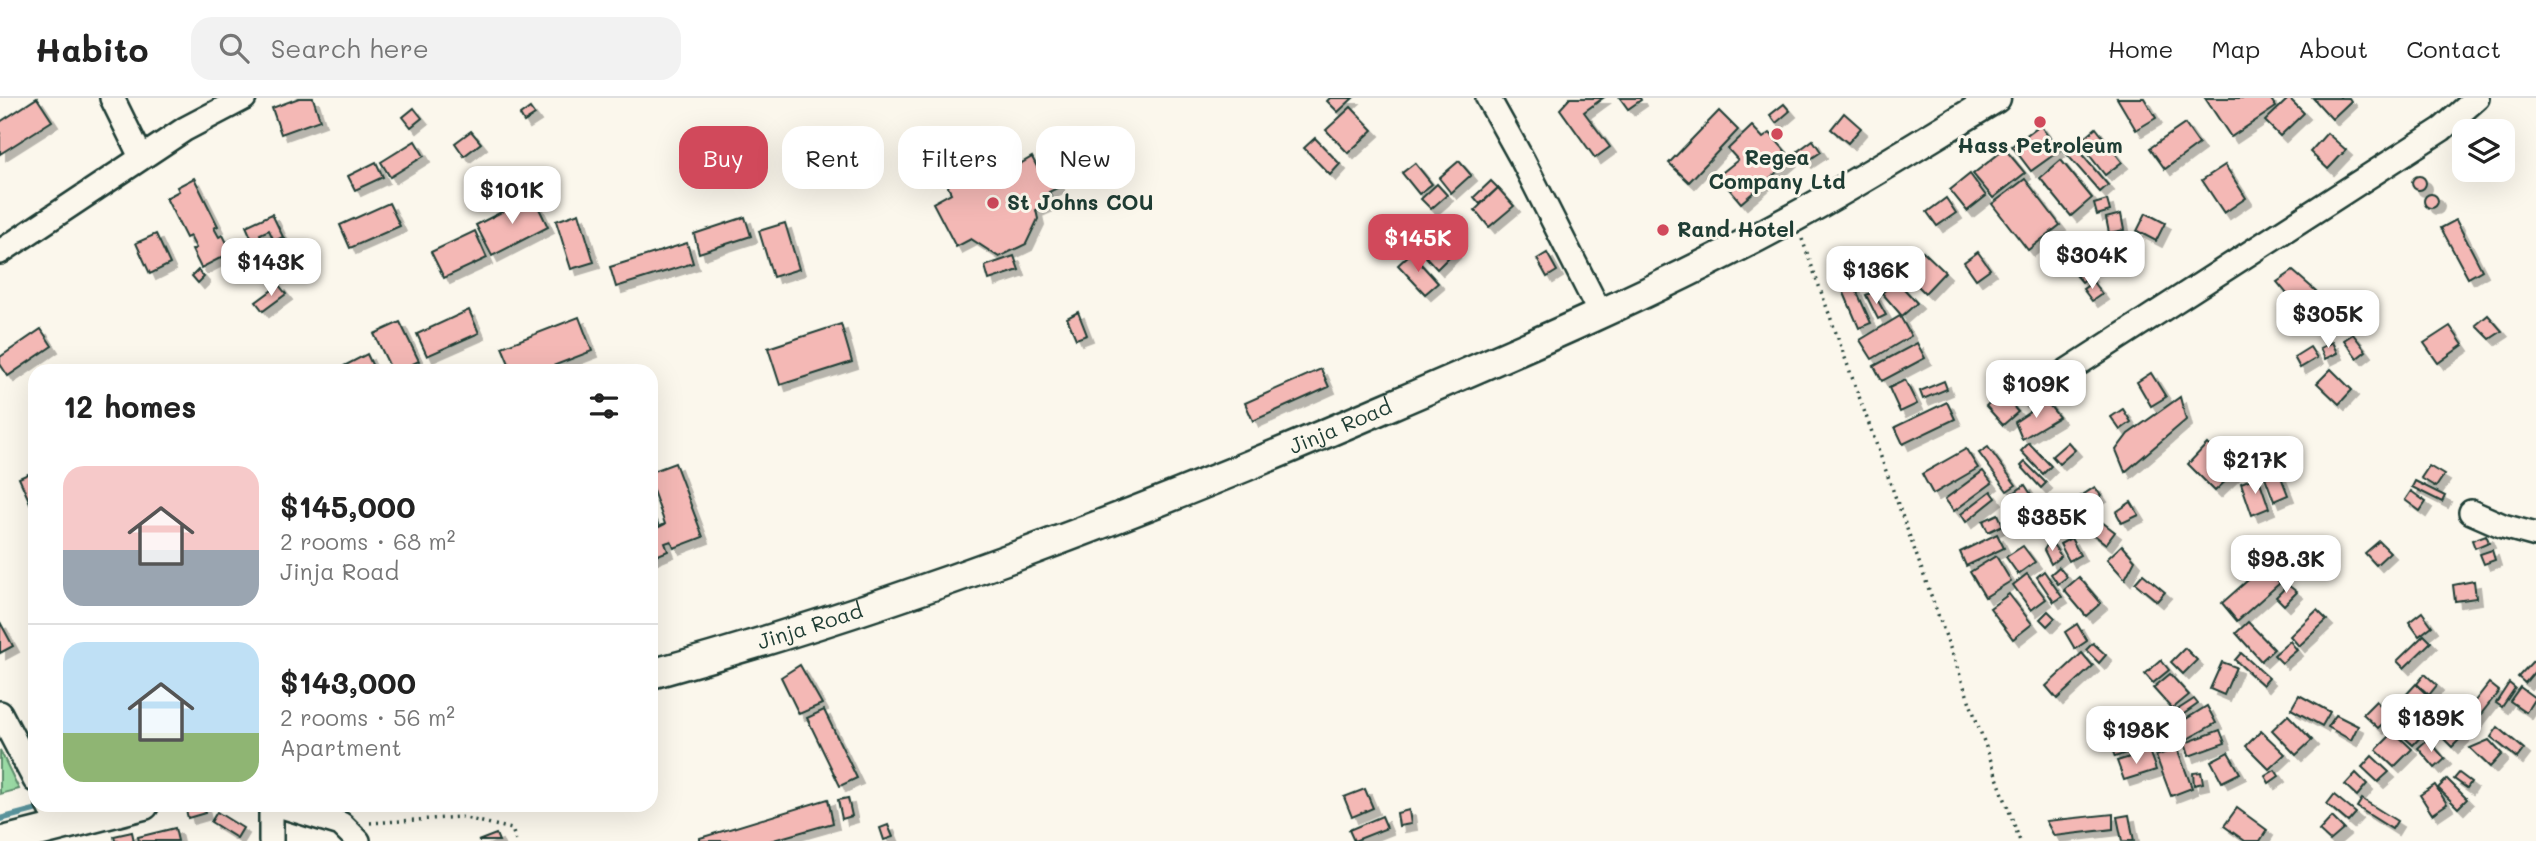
<!DOCTYPE html>
<html lang="en">
<head>
<meta charset="utf-8">
<style>
  body { margin:0; font-family:Mali,sans-serif; background:#f2f2f2; color:#222; height:100vh; display:flex; flex-direction:column; font-size:26px; white-space:nowrap }
  * { box-sizing:border-box; margin:0 }
  p { font-size:23px; color:#767676 }
  .icon { flex:none; width:38px; height:38px; fill:none; stroke:currentColor; stroke-width:2; stroke-linecap:round; stroke-linejoin:round }
  .map { position:relative; flex:1; overflow:hidden }
  .drawer { position:absolute; left:28px; top:266px; width:630px; height:448px; display:flex; flex-direction:column; background:#fff; border-radius:21px; box-shadow:0 7px 28px #0002 }
  .drawer>* { flex:none }
  .banner { position:absolute; left:679px; top:28px; width:665px; height:63px; display:flex; gap:14px }
  .fabs { position:absolute; left:2452px; top:21px; display:grid; gap:14px }
  .fabs a { display:grid; place-items:center; width:63px; height:63px; border-radius:14px; background:#fff; box-shadow:0 7px 28px #0002; font-size:35px }
  .price { position:absolute; translate:-50% -60px; padding:0 16px; border-radius:14px; background:#fff; color:#222; font-size:23px; line-height:46px; filter:drop-shadow(0 2px 4px #0008) }
  .price::after { content:''; position:absolute; left:50%; top:42px; width:21px; height:16px; margin-left:-10px; background:inherit; clip-path:polygon(0 0,100% 0,50% 100%) }
  .price.on { background:#d1495b; color:#fff }
  ul { padding:0; list-style:none }
  li { display:flex; align-items:center; gap:21px; height:175px; padding:0 35px }
  li+li { border-top:2px solid #e0e0e0 }
  li span { display:grid; place-items:center; flex:none; width:196px; height:140px; border-radius:21px; color:#555 }
  li>.icon { margin-inline-start:auto }
  span .icon { width:84px; height:84px; fill:#fffc; stroke-width:1 }
  li b { font-size:30px }
  h2 { display:flex; justify-content:space-between; align-items:center; height:84px; padding:0 35px; font-size:30px }
  .tag { padding:0 24px; border-radius:21px; background:#fff; box-shadow:0 7px 28px #0002; font-size:24px; line-height:63px }
  .tag.on { background:#d1495b; color:#fff }
  header { display:flex; align-items:center; gap:42px; box-sizing:border-box; height:98px; padding:0 35px; background:#fff; border-bottom:2px solid #e0e0e0 }
  header strong { font-size:33px }
  nav { display:flex; gap:38px; margin-inline-start:auto; font-size:24px }
  .search { width:490px; height:63px; background:#f2f2f2; display:flex; align-items:center; gap:18px; box-sizing:border-box; padding:0 24px; border-radius:21px; color:#767676; font-size:26px }
  .map>svg:first-child { display:block }
</style>
</head>
<body>
<header>
<strong>Habito</strong>
<div class="search"><svg class="icon" aria-label="search" viewBox="0 0 24 24"><circle cx="10" cy="10" r="6"/><path d="M15 15l6 6"/></svg>Search here</div>
<nav><a>Home</a><a>Map</a><a>About</a><a>Contact</a></nav>
</header>
<div class="map">
<svg width="2536" height="743" viewBox="0 0 2536 743">
  <defs>
    <filter id="shadow"><feDropShadow dx="6" dy="6" stdDeviation="0" flood-color="#0004"/></filter>
  </defs>
  <rect width="100%" height="100%" fill="#fbf7ec"/>
  <filter id="ink" filterUnits="userSpaceOnUse"><feTurbulence type="fractalNoise" baseFrequency=".0143" numOctaves="2"/><feDisplacementMap in="SourceGraphic" scale="14" xChannelSelector="R" yChannelSelector="G"/><feConvolveMatrix kernelMatrix="1 2 1 2 8 2 1 2 1" color-interpolation-filters="sRGB"/></filter>
  <g filter="url(#ink)">
    <path fill="#9bdba5" stroke="#5d8c6c" stroke-width="2" d="M0 652 19 691 0 696Z"/>
    <g fill="none" stroke-linecap="round" stroke-linejoin="round">
      <path stroke="#59929b" stroke-width="6" d="M0 721 34 712"/>
    </g>
    <g fill="#f4b8b5" stroke="#1f3d34" stroke-width="2" filter="url(#shadow)">
      <path d="M37 0 52 23 0 56V24Z"/>
      <path d="M299 0H313L320 22 281 36 272 10Z"/>
      <path d="M1330 0H1353L1338 14 1327 3Z"/>
      <path d="M1570 0H1603L1584 14 1610 49 1595 60 1560 11Z"/>
      <path d="M1620 0H1640L1641 2 1628 11Z"/>
      <path d="M2117 0H2144L2156 20 2136 32Z"/>
      <path d="M2205 0H2270L2276 9 2231 39Z"/>
      <path d="M2289 0 2304 15 2280 38 2265 23Z"/>
      <path d="M2313 0H2349L2351 3 2332 21Z"/>
      <path d="M1784 6 1790 13 1776 25 1770 17Z"/>
      <path d="M1351 9 1373 32 1348 55 1326 32Z"/>
      <path d="M414 10 422 20 411 29 403 19Z"/>
      <path d="M530 10 535 17 524 24 520 17Z"/>
      <path d="M1719 13 1738 32 1689 84 1669 65Z"/>
      <path d="M1844 15 1861 30 1848 45 1831 31Z"/>
      <path d="M2185 26 2199 46 2165 71 2150 50Z"/>
      <path d="M2040 27 2059 53 2031 73 2012 48Z"/>
      <path d="M1752 28 1763 40 1770 35 1792 61 1741 105 1718 78 1738 62 1728 51Z"/>
      <path d="M2096 30 2122 64 2105 77 2079 44Z"/>
      <path d="M471 33 481 45 464 58 455 45Z"/>
      <path d="M2327 35 2346 52 2328 71 2310 54Z"/>
      <path d="M1315 40 1340 66 1330 77 1304 50Z"/>
      <path d="M1813 42 1821 54 1806 64 1798 53Z"/>
      <path d="M415 43 424 58 390 79 381 64Z"/>
      <path d="M2072 45 2108 87 2100 94 2063 52Z"/>
      <path d="M982 50 1008 58 1013 70 1032 59 1037 69 1052 67 1059 89 1049 94 1054 104 1036 112 1038 121 1026 146 999 159 971 141 956 149 933 105 951 95 948 89 957 63Z"/>
      <path d="M2005 51 2025 75 1993 100 1973 76Z"/>
      <path d="M2061 62 2092 100 2071 118 2040 80Z"/>
      <path d="M1459 63 1471 77 1451 95 1439 80Z"/>
      <path d="M376 64 383 79 355 92 348 78Z"/>
      <path d="M1415 65 1432 86 1419 96 1402 75Z"/>
      <path d="M2225 67 2246 100 2224 115 2202 82Z"/>
      <path d="M1970 76 1986 98 1967 113 1950 92Z"/>
      <circle cx="2419" cy="85" r="7"/>
      <path d="M194 80 218 128 214 130 219 139 223 137 228 147 242 140 248 151 232 160 230 155 201 170 192 152 196 150 190 138 186 140 166 100 179 93 177 89Z"/>
      <path d="M2025 81 2060 127 2028 152 1992 106Z"/>
      <path d="M1491 83 1498 90 1480 106 1474 99Z"/>
      <path d="M1437 86 1447 97 1431 111 1421 101Z"/>
      <path d="M1498 90 1514 108 1489 129 1475 112Z"/>
      <circle cx="2431" cy="103" r="7"/>
      <path d="M533 98 548 129 492 158 476 127Z"/>
      <path d="M1946 100 1956 115 1937 128 1927 114Z"/>
      <path d="M2107 102 2110 113 2097 117 2094 106Z"/>
      <path d="M389 105 400 128 350 150 340 127Z"/>
      <path d="M579 115 594 164 571 171 556 123Z"/>
      <path d="M2146 115 2165 125 2156 143 2137 133Z"/>
      <path d="M272 116 283 139 274 143 269 132 260 136 265 148 256 151 246 128Z"/>
      <path d="M2121 116 2124 132 2109 135 2106 120Z"/>
      <path d="M745 119 751 138 699 155 694 136Z"/>
      <path d="M2456 122 2482 172 2468 180 2441 130Z"/>
      <path d="M785 125 799 171 773 179 759 133Z"/>
      <path d="M475 133 487 160 444 180 431 154Z"/>
      <path d="M156 136 170 166 150 176 136 145Z"/>
      <path d="M285 141 289 148 285 151 281 147 272 153 268 147 273 144 275 147Z"/>
      <path d="M1443 143 1454 154 1437 171 1426 159Z"/>
      <path d="M687 145 693 165 616 189 610 169Z"/>
      <path d="M1923 153 1945 174 1925 195 1903 173Z"/>
      <path d="M1978 154 1990 171 1976 181 1964 164Z"/>
      <path d="M252 155 259 164 254 168 248 161 238 168 235 163 243 157 245 160Z"/>
      <path d="M1411 155 1438 185 1425 196 1398 167Z"/>
      <path d="M1547 155 1557 173 1547 179 1537 161Z"/>
      <path d="M1014 158 1019 172 989 182 985 168Z"/>
      <path d="M2076 160 2090 178 2082 184 2067 167Z"/>
      <path d="M198 172 204 179 198 185 192 178Z"/>
      <path d="M2293 173 2316 193 2297 208 2277 184Z"/>
      <path d="M1896 182 1917 205 1902 218 1882 195Z"/>
      <path d="M1852 183 1871 225 1859 230 1841 188Z"/>
      <path d="M2093 184 2102 196 2092 203 2083 191Z"/>
      <path d="M279 187 286 196 263 213 256 204Z"/>
      <path d="M1873 194 1886 217 1878 221 1866 197Z"/>
      <path d="M469 212 479 235 427 258 417 236Z"/>
      <path d="M1078 214 1087 237 1076 241 1067 220Z"/>
      <path d="M2488 217 2502 233 2490 241 2476 227Z"/>
      <path d="M1900 218 1911 238 1872 261 1860 242Z"/>
      <path d="M579 219 592 253 540 273H512L502 249Z"/>
      <path d="M400 224 419 263 398 273H392L374 236Z"/>
      <path d="M841 226 852 264 780 287 768 250Z"/>
      <path d="M2450 228 2463 247 2438 265 2424 245Z"/>
      <path d="M41 231 52 248 8 278 0 266V259Z"/>
      <path d="M2353 236 2366 253 2357 260 2344 242Z"/>
      <path d="M2332 244 2337 255 2325 261 2320 250Z"/>
      <path d="M1917 245 1925 260 1882 283 1874 268Z"/>
      <path d="M2310 249 2317 260 2300 270 2294 259Z"/>
      <path d="M367 256 375 273H346L344 268Z"/>
      <path d="M1321 271 1329 289 1253 323 1245 305Z"/>
      <path d="M2331 271 2352 292 2339 306 2317 285Z"/>
      <path d="M2151 275 2166 299 2151 308 2137 284Z"/>
      <path d="M2032 277 2041 290 2021 304 2012 292Z"/>
      <path d="M1905 282 1917 306 1900 314 1889 290Z"/>
      <path d="M1944 283 1947 291 1923 301 1920 293Z"/>
      <path d="M2001 294 2018 314 2003 327 1986 308Z"/>
      <path d="M2180 299 2186 322 2125 374 2116 352 2128 336Z"/>
      <path d="M2046 303 2059 319 2022 341 2015 324Z"/>
      <path d="M1947 304 1955 321 1903 346 1895 329Z"/>
      <path d="M2123 311 2131 324 2120 332 2111 319Z"/>
      <path d="M2068 344 2075 352 2059 366 2052 358Z"/>
      <path d="M2029 345 2051 368 2043 376 2021 353Z"/>
      <path d="M2207 346 2235 374 2215 393 2188 366Z"/>
      <path d="M1988 349 2016 387 2007 393 1979 355Z"/>
      <path d="M1966 351 1978 370 1933 396 1922 376Z"/>
      <path d="M2025 364 2046 385 2041 390 2021 368Z"/>
      <path d="M675 365 703 439 674 450 671 443 665 445 668 453 651 460V425L657 423 659 429 665 426 651 387V374Z"/>
      <path d="M2429 368 2444 377 2436 389 2421 380Z"/>
      <path d="M35 373V416L19 380Z"/>
      <path d="M1983 373 1992 385 1954 413 1945 401Z"/>
      <path d="M2279 374 2288 397 2274 403 2265 379Z"/>
      <path d="M2258 378 2269 410 2252 417 2241 385Z"/>
      <path d="M2415 383 2445 398 2442 404 2412 389Z"/>
      <path d="M2025 387 2034 401 2017 413 2008 399Z"/>
      <path d="M2095 389 2101 398 2067 420 2061 411Z"/>
      <path d="M1991 393 1996 400 1966 424 1961 416Z"/>
      <path d="M2411 393 2426 404 2420 413 2405 402Z"/>
      <path d="M2131 404 2139 417 2122 425 2116 414Z"/>
      <path d="M1998 416 2003 427 1988 434 1983 423Z"/>
      <path d="M2094 418 2115 434 2106 446 2085 430Z"/>
      <path d="M1997 436 2004 450 1966 468 1960 454Z"/>
      <path d="M2486 437 2489 444 2475 450 2472 442Z"/>
      <path d="M2071 440 2080 457 2069 463 2060 446Z"/>
      <path d="M2050 442 2061 458 2051 466 2044 452Z"/>
      <path d="M2379 443 2390 454 2376 467 2365 455Z"/>
      <path d="M2122 447 2135 462 2125 481 2107 461Z"/>
      <path d="M2023 448 2035 464 2018 476 2006 459Z"/>
      <path d="M2492 452 2495 462 2484 466 2480 456Z"/>
      <path d="M1996 458 2011 483 1985 499 1970 474Z"/>
      <path d="M2264 468 2280 485 2237 523 2222 505Z"/>
      <path d="M2059 469 2067 479 2058 486 2051 476Z"/>
      <path d="M2044 473 2062 499 2054 504 2037 479Z"/>
      <path d="M2027 476 2046 501 2031 512 2013 487Z"/>
      <path d="M2143 476 2165 494 2157 503 2135 485Z"/>
      <path d="M2079 479 2101 505 2086 518 2064 492Z"/>
      <path d="M2474 483 2476 500 2455 503 2453 487Z"/>
      <path d="M2288 487 2297 494 2284 507 2276 499Z"/>
      <path d="M2009 496 2032 526 2013 541 1990 510Z"/>
      <path d="M2317 512 2327 522 2299 548 2290 538Z"/>
      <path d="M2048 513 2055 520 2047 528 2040 521Z"/>
      <path d="M2422 514 2432 528 2419 538 2409 524Z"/>
      <path d="M0 524 13 548 0 555Z"/>
      <path d="M2248 524 2274 551 2261 563 2236 535Z"/>
      <path d="M2077 526 2087 543 2075 551 2065 534Z"/>
      <path d="M2424 537 2431 544 2404 570 2397 563Z"/>
      <path d="M2290 543 2297 552 2282 565 2274 557Z"/>
      <path d="M2093 545 2106 557 2099 565 2086 552Z"/>
      <path d="M2185 550 2197 562 2183 576 2171 564Z"/>
      <path d="M2082 555 2093 568 2057 601 2046 588Z"/>
      <path d="M2241 555 2269 580 2263 587 2235 562Z"/>
      <path d="M2161 562 2169 572 2153 585 2145 576Z"/>
      <path d="M2533 563 2536 566V572L2525 585 2518 579Z"/>
      <path d="M2222 564 2236 569 2224 597 2210 591Z"/>
      <path d="M800 567 822 606 799 616 781 579Z"/>
      <path d="M2170 576 2189 597 2172 611 2153 590Z"/>
      <path d="M2425 576 2437 587 2429 597 2417 586Z"/>
      <path d="M2489 585 2499 593 2474 625 2464 617Z"/>
      <path d="M2509 585 2515 590 2502 609 2496 605Z"/>
      <path d="M2416 586 2466 635 2452 649 2403 600Z"/>
      <path d="M2520 589 2535 600 2526 614 2510 603Z"/>
      <path d="M2299 597 2330 614 2322 628 2291 611Z"/>
      <path d="M2194 601 2198 606 2178 620 2174 614Z"/>
      <path d="M2376 603 2391 618 2378 630 2363 616Z"/>
      <path d="M2207 608 2216 625 2180 645 2170 631Z"/>
      <path d="M824 612 857 680 840 688 807 620Z"/>
      <path d="M2405 616 2425 634 2413 647 2393 629Z"/>
      <path d="M2288 617 2312 642 2296 657 2272 632Z"/>
      <path d="M2336 617 2358 628 2351 642 2328 629Z"/>
      <path d="M2160 627 2165 640 2115 659 2110 646Z"/>
      <path d="M2498 629 2524 651 2517 660 2491 639Z"/>
      <path d="M2220 632 2225 645 2189 658 2185 645Z"/>
      <path d="M2261 633 2285 656 2269 671 2246 648Z"/>
      <path d="M2394 634 2412 651 2394 669 2376 652Z"/>
      <path d="M2428 641 2445 661 2435 670 2418 650Z"/>
      <path d="M2489 642 2502 656 2490 669 2470 650Z"/>
      <path d="M2177 650 2192 690 2171 698 2156 658Z"/>
      <path d="M2149 653 2156 672 2124 682 2117 663Z"/>
      <path d="M2228 654 2240 675 2222 684 2211 663Z"/>
      <path d="M2372 658 2389 674 2378 684 2362 669Z"/>
      <path d="M2275 672 2279 678 2269 685 2265 678Z"/>
      <path d="M2201 674 2203 685 2194 687 2193 675Z"/>
      <path d="M2356 675 2367 686 2357 698 2345 687Z"/>
      <path d="M2459 675 2471 684 2467 690 2454 681Z"/>
      <path d="M2447 681 2467 701 2458 710 2438 690Z"/>
      <path d="M2435 687 2447 706 2432 716 2420 697Z"/>
      <path d="M1365 691 1373 710 1352 719 1344 699Z"/>
      <path d="M2334 697 2356 715 2348 724 2327 706Z"/>
      <path d="M848 700 852 718 842 721 838 702Z"/>
      <path d="M828 701 833 725 770 743H700V740Z"/>
      <path d="M2362 701 2397 723 2392 731 2357 709Z"/>
      <path d="M189 707H203L205 715 188 720 185 708Z"/>
      <path d="M2237 710 2267 732 2260 743H2245L2224 728Z"/>
      <path d="M1409 712 1411 726 1399 728 1397 715Z"/>
      <path d="M217 714 243 730 237 740 211 724Z"/>
      <path d="M2113 716V731L2054 738 2046 723Z"/>
      <path d="M2129 717 2134 743H2122L2117 719Z"/>
      <path d="M1382 718 1387 730 1354 743 1349 732Z"/>
      <path d="M2332 719 2344 731 2330 743 2319 733Z"/>
      <path d="M888 727 893 739 884 742 880 730Z"/>
      <path d="M175 730 178 743H139L138 739Z"/>
      <path d="M132 734 134 743H115L114 738Z"/>
      <path d="M496 736 499 743H478Z"/>
    </g>
    <g fill="none" stroke-linecap="round" stroke-linejoin="round">
      <g stroke="#1f3d34" stroke-width="28">
        <g id="minor">
          <path d="M112 0 141 59"/>
          <path d="M1488 0 1523 63 1601 217"/>
          <path d="M0 154 185 31 244 0"/>
          <path d="M2059 278 2442 31 2477 0"/>
          <path d="M2471 414 2503 428 2536 437"/>
          <path d="M0 615 35 682"/>
          <path d="M48 707 60 729"/>
          <path d="M278 707 341 726 358 743"/>
          <path d="M271 743V707"/>
        </g>
      </g>
      <g stroke="#1f3d34" stroke-width="33">
        <g id="major">
          <path id="s1" d="M651 576C902 507 1146 413 1385 310 1523 251 1661 192 1793 120 1862 83 1929 40 1996 0"/>
          <path d="M3 743 144 707"/>
        </g>
      </g>
      <g stroke="#1f3d34" stroke-width="3.5" stroke-dasharray="2 5" stroke-linecap="butt">
        <path d="M1802 141 2020 743"/>
        <path d="M370 725 461 719 512 731 516 743"/>
      </g>
      <use href="#minor" stroke="#fbf7ec" stroke-width="23"/>
      <use href="#major" stroke="#fbf7ec" stroke-width="28"/>
    </g>
  </g>
  <g fill="#d1495b" stroke="#fbf7ec" stroke-width="2.5">
    <circle cx="2040" cy="24" r="7"/>
    <circle cx="1777" cy="36" r="7"/>
    <circle cx="993" cy="105" r="7"/>
    <circle cx="1663" cy="132" r="7"/>
  </g>
  <g text-anchor="middle" stroke-width="6" stroke-linejoin="round" paint-order="stroke">
    <g font-size="21" font-weight="bold" fill="#1f3d34" stroke="#fbf7ec">
      <text x="2040" y="55">Hass Petroleum</text>
      <text x="1777" y="67">Regea<tspan x="1777" dy="24">Company Ltd</tspan></text>
      <text x="1007" y="112" text-anchor="start">St Johns COU</text>
      <text x="1677" y="139" text-anchor="start">Rand Hotel</text>
    </g>
    <g font-size="21" fill="#1f3d34" stroke="#fbf7ec">
      <text dy="7" stroke="none"><textPath href="#s1" startOffset="733">Jinja Road</textPath></text>
      <text dy="7" stroke="none"><textPath href="#s1" startOffset="166">Jinja Road</textPath></text>
    </g>
  </g>
</svg>
<div class="fabs">
<a><svg class="icon" aria-label="layers" viewBox="0 0 24 24"><path d="M12 4l9 5-9 5-9-5zM3 14l9 5 9-5"/></svg></a>
</div>
<b class="price" style="left:512px;top:128px">$101K</b>
<b class="price on" style="left:1418px;top:176px">$145K</b>
<b class="price" style="left:2092px;top:193px">$304K</b>
<b class="price" style="left:271px;top:200px">$143K</b>
<b class="price" style="left:1876px;top:208px">$136K</b>
<b class="price" style="left:2328px;top:252px">$305K</b>
<b class="price" style="left:2036px;top:322px">$109K</b>
<b class="price" style="left:2255px;top:398px">$217K</b>
<b class="price" style="left:2052px;top:455px">$385K</b>
<b class="price" style="left:2286px;top:497px">$98.3K</b>
<b class="price" style="left:2431px;top:656px">$189K</b>
<b class="price" style="left:2136px;top:668px">$198K</b>
<div class="banner">
<a class="tag on">Buy</a>
<a class="tag">Rent</a>
<a class="tag">Filters</a>
<a class="tag">New</a>
</div>
<section class="drawer">
<h2>12 homes<svg class="icon" aria-label="filters" viewBox="0 0 24 24"><path d="M4 7h16M4 17h16"/><circle cx="9" cy="7" r="2"/><circle cx="15" cy="17" r="2"/></svg></h2>
<ul>
<li><span style="background:linear-gradient(#f6c9c9 60%,#9aa5b1 0)"><svg class="icon" aria-label="home" viewBox="0 0 24 24"><path d="M3 11l9-7 9 7M6 9v11h12V9"/></svg></span><div><b>$145,000</b><p>2 rooms · 68 m²</p><p>Jinja Road</p></div></li>
<li><span style="background:linear-gradient(#bfe0f5 65%,#8fb573 0)"><svg class="icon" aria-label="home" viewBox="0 0 24 24"><path d="M3 11l9-7 9 7M6 9v11h12V9"/></svg></span><div><b>$143,000</b><p>2 rooms · 56 m²</p><p>Apartment</p></div></li>
</ul>
</section>
</div>
</body>
</html>
